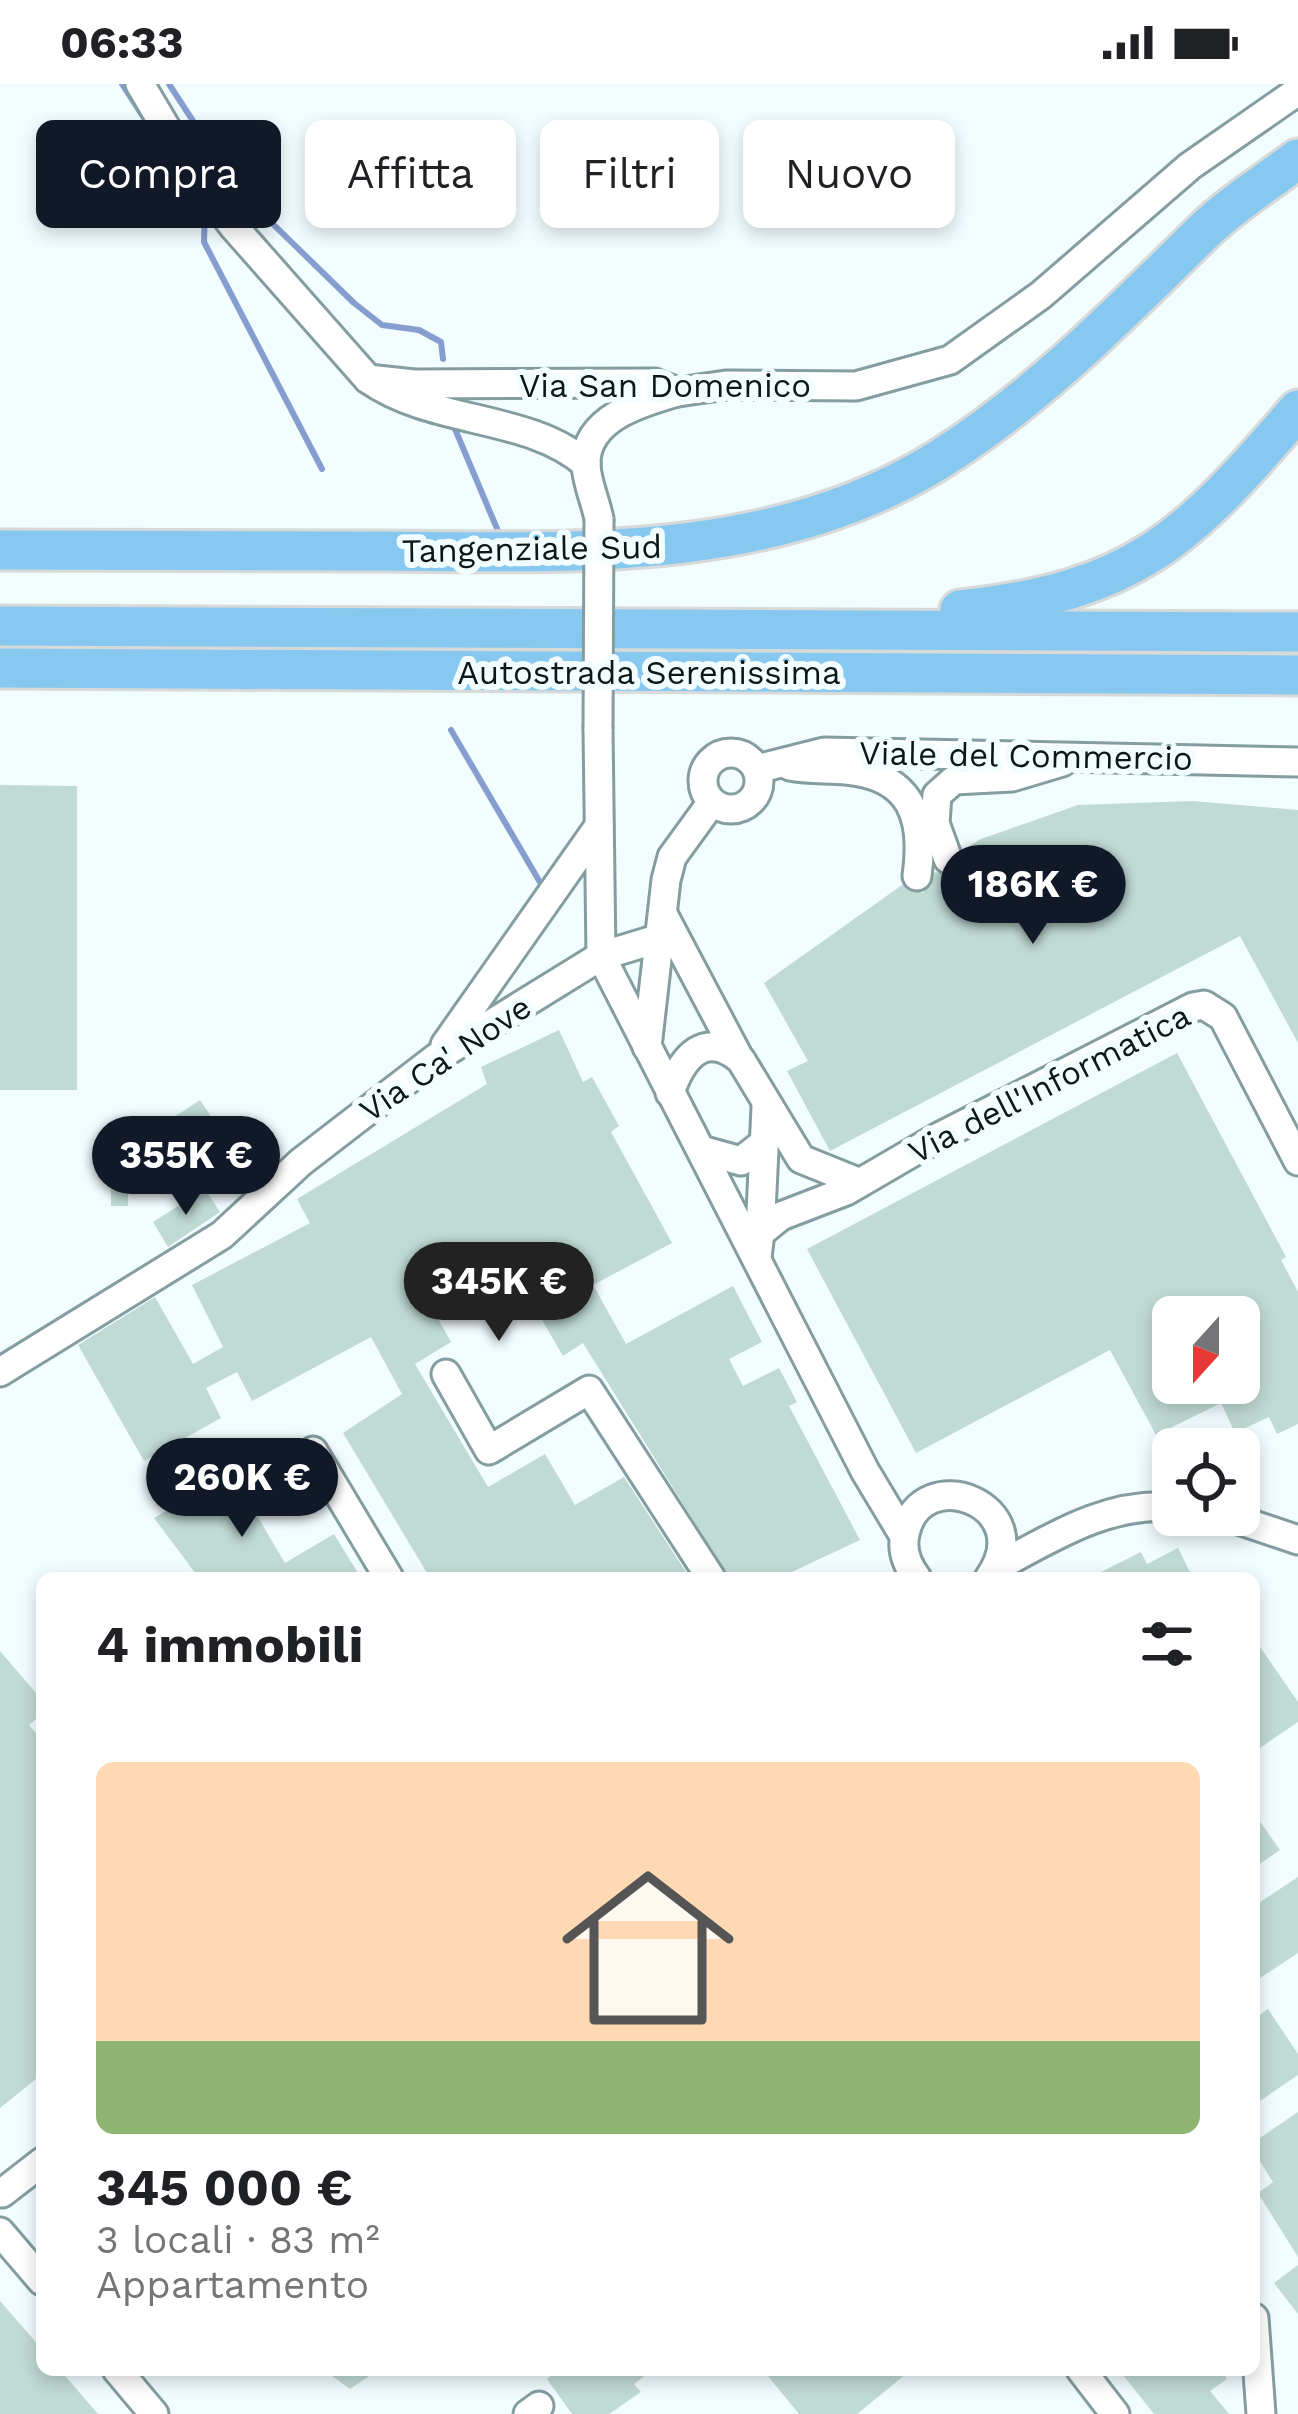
<!DOCTYPE html>
<html lang="it">
<head>
<meta charset="utf-8">
<style>
  body { margin:0; font-family:"Work Sans",sans-serif; background:#f6f6f6; color:#202124; height:100vh; display:flex; flex-direction:column; font-size:45px; white-space:nowrap }
  * { box-sizing:border-box; margin:0 }
  p { font-size:39px; color:#757577 }
  .icon { flex:none; width:66px; height:66px; fill:none; stroke:currentColor; stroke-width:2; stroke-linecap:round; stroke-linejoin:round }
  .map { position:relative; flex:1; overflow:hidden }
  .sheet { position:absolute; left:36px; top:1488px; width:1224px; height:804px; display:flex; flex-direction:column; background:#fff; border-radius:18px; box-shadow:0 6px 18px #0003 }
  .sheet>* { flex:none }
  .top-card { position:absolute; left:36px; top:36px; width:1227px; height:108px; display:flex; gap:24px }
  .needle { width:78px; rotate:201deg }
  .tools { position:absolute; left:1152px; top:1212px; display:grid; gap:24px }
  .tools a { display:grid; place-items:center; width:108px; height:108px; border-radius:18px; background:#fff; box-shadow:0 6px 18px #0003; font-size:60px }
  .price { position:absolute; translate:-50% -102px; padding:0 27px; border-radius:42px; background:#111827; color:#fff; font-size:39px; line-height:78px; filter:drop-shadow(0 3px 6px #0008) }
  .price::after { content:''; position:absolute; left:50%; top:72px; width:36px; height:27px; margin-left:-18px; background:inherit; clip-path:polygon(0 0,100% 0,50% 100%) }
  .price.current { background:#222; color:#fff }
  ul { padding:0; list-style:none }
  li { display:grid; align-content:center; gap:24px; height:636px; padding:0 60px }
  li+li { border-top:3px solid #e0e0e0 }
  li span { display:grid; place-items:center; height:372px; border-radius:18px; color:#555 }
  li>.icon { margin-inline-start:auto }
  span .icon { width:216px; height:216px; fill:#fffc; stroke-width:1 }
  li b { font-size:51px }
  h2 { display:flex; justify-content:space-between; align-items:center; height:144px; padding:0 60px; font-size:51px }
  .chip { padding:0 42px; border-radius:18px; background:#fff; box-shadow:0 6px 18px #0003; font-size:42px; line-height:108px }
  .chip.current { background:#111827; color:#fff }
  .status { display:flex; justify-content:space-between; align-items:center; height:84px; padding:0 60px; background:#fff; direction:ltr }
  .status svg { height:33px; fill:currentColor }
  .map>svg:first-child { display:block }
</style>
</head>
<body>
<div class="status"><b>06:33</b><svg viewBox="0 0 49 12"><path d="M0 12V9h3v3zM5 12V6h3v6zM10 12V3h3v9zM15 12V0h3v12zM26 1h20v11H26zM47 4h2v5h-2z"/></svg></div>
<div class="map">
<svg width="1298" height="2330" viewBox="0 0 1298 2330">
  <rect width="100%" height="100%" fill="#f2fdff"/>
  <g fill="none" stroke-linecap="round" stroke-linejoin="round">
    <g stroke="#869dd0" stroke-width="6">
      <path d="M122 0 160 59"/>
      <path d="M169 0 238 106 354 219 382 241 419 246 441 258 443 275"/>
      <path d="M205 123 204 158 322 385"/>
      <path d="M455 345 498 447"/>
      <path d="M451 646 541 800"/>
    </g>
  </g>
  <g fill="#c0dbd4" fill-rule="evenodd">
    <path d="M0 701 77 702V1006H0Z"/>
    <path d="M1192 717 1298 726V959L1240 852 830 1067 787 987 808 977 764 899 902 801 923 809 935 788 955 791 965 779 964 765 981 755 1078 721Z"/>
    <path d="M559 946 583 998 592 993 619 1042 611 1048 672 1159 593 1201 626 1260 733 1202 762 1258 729 1275 743 1302 779 1284 797 1318 789 1322 860 1456 779 1494H729L583 1259 563 1272 512 1184 436 1231 451 1258 415 1280 488 1403 545 1370 575 1421 624 1393 690 1494H430L343 1349 402 1310 371 1253 252 1317 237 1288 206 1304 221 1334 144 1377 78 1261 155 1213 193 1280 223 1263 192 1201 310 1139 297 1115 487 1000 481 983Z"/>
    <path d="M1177 969 1286 1173 1281 1176 1298 1208V1340L1277 1350 1269 1333 1235 1349 1221 1319 1156 1351 1110 1266 916 1369 807 1165ZM1209 1214 1219 1233H1239V1299H1173V1249L1166 1236Z"/>
    <path d="M200 1016 226 1055 168 1094 141 1055Z"/>
    <rect x="111" y="1079" width="17" height="43"/>
    <path d="M205 1105 220 1128 168 1163 153 1138Z"/>
    <path d="M231 1388 285 1479 334 1450 361 1494H199L154 1434Z"/>
    <path d="M1178 1464 1191 1490 1181 1494H1089L1141 1468 1147 1480Z"/>
    <path d="M1254 1554 1298 1618V1638L1254 1668Z"/>
    <path d="M0 1567 42 1616V1630L29 1641 42 1656V1971L36 1976 42 1990 0 2024Z"/>
    <path d="M1254 1729 1280 1766 1254 1784Z"/>
    <path d="M1298 1793V1869L1254 1898V1822Z"/>
    <path d="M1268 1925 1298 1970V1991L1254 2021V1935Z"/>
    <path d="M1298 2028V2173L1258 2109 1273 2098 1254 2068V2058Z"/>
    <path d="M1298 2181V2230L1274 2199Z"/>
    <path d="M0 2217 42 2265V2286H60L98 2330H0Z"/>
    <path d="M324 2286H378L350 2305Z"/>
    <path d="M559 2286H652L634 2300 641 2308 609 2330H572L547 2295Z"/>
    <path d="M763 2286H911L857 2330H799Z"/>
    <path d="M1119 2286H1221L1227 2295 1210 2307 1229 2330H1154Z"/>
  </g>
  <g fill="none" stroke-linecap="round" stroke-linejoin="round">
    <g stroke="#839da1" stroke-width="33">
      <g id="minor">
        <path d="M140 0 191 86 233 142 368 295C433 341 530 330 586 380"/>
        <path d="M368 295 414 300 655 299 678 308 726 301 856 302 950 276 1041 211 1190 82 1298 7"/>
        <path d="M599 435C596 419 586 396 586 380 585 334 642 318 677 308"/>
        <path d="M598 645 601 872 865 1387 904 1452"/>
        <circle cx="731" cy="697" r="28"/>
        <path d="M790 682C810 686 826 684 846 686 913 692 925 735 917 792"/>
        <path d="M757 685 824 668 1298 678"/>
        <path d="M948 775 935 739 937 711 954 696 1012 693 1062 678"/>
        <path d="M664 832 738 972"/>
        <path d="M445 961 599 742"/>
        <path d="M647 963 666 796 672 773 712 718"/>
        <path d="M670 1009C682 973 705 945 741 976L801 1075 858 1098"/>
        <path d="M701 1066 741 1077 764 1059"/>
        <path d="M760 1149 766 1023"/>
        <path d="M757 1173 760 1149 781 1132 846 1107 937 1054 1193 923 1204 921 1223 933 1298 1077"/>
        <path d="M0 1288 222 1151 301 1078 436 974 601 872 657 855"/>
        <path d="M446 1290 489 1366 589 1306 711 1494"/>
        <path d="M313 1367 389 1494"/>
        <path d="M1224 1431 1298 1456"/>
        <path d="M997 1483C1053 1453 1107 1418 1173 1423"/>
        <path d="M917 1494C907 1481 901 1467 905 1450 920 1375 1041 1421 989 1494"/>
        <path d="M2 2109 42 2078"/>
        <path d="M0 2148 42 2197"/>
        <path d="M1254 2234 1261 2330"/>
        <path d="M117 2286 154 2330"/>
        <path d="M1081 2286 1115 2330"/>
        <path d="M528 2330 539 2322"/>
      </g>
    </g>
    <g stroke="#d8dada" stroke-width="45">
      <g id="highway">
        <path d="M0 466C127 466 254 467 381 467 569 468 769 480 937 377 1039 313 1119 230 1204 147 1232 120 1267 98 1298 75"/>
        <path d="M960 526C1136 507 1187 455 1298 326"/>
        <path d="M0 542 1298 548"/>
        <path d="M0 584 1298 591"/>
      </g>
    </g>
    <use href="#minor" stroke="#fff" stroke-width="27"/>
    <use href="#highway" stroke="#87c8f0" stroke-width="39"/>
    <g stroke="#839da1" stroke-width="33" stroke-linecap="butt">
      <path id="minor-bridge" d="M598 645 599 435"/>
    </g>
    <use href="#minor-bridge" stroke="#fff" stroke-width="27"/>
  </g>
  <g text-anchor="middle" stroke-width="12" stroke-linejoin="round" paint-order="stroke">
    <g font-size="33" fill="#0d1718" stroke="#f2fdff">
      <text x="665" y="313">Via San Domenico</text>
      <text transform="translate(532 464) rotate(-1)" y="12">Tangenziale Sud</text>
      <text x="649" y="600">Autostrada Serenissima</text>
      <text transform="translate(1026 671) rotate(1)" y="12">Viale del Commercio</text>
      <text transform="translate(445 974) rotate(-34)" y="12">Via Ca' Nove</text>
      <text transform="translate(1049 999) rotate(-27)" y="12">Via dell'Informatica</text>
    </g>
  </g>
</svg>
<div class="tools">
<a><svg class="needle" viewBox="-14 -14 28 28"><path d="M0-13l5 13h-10z" fill="#e53935"/><path d="M0 13l5-13h-10z" fill="#757577"/></svg></a>
<a><svg class="icon" aria-label="locate" viewBox="0 0 24 24"><circle cx="12" cy="12" r="6"/><path d="M12 2v4M12 18v4M2 12h4M18 12h4"/></svg></a>
</div>
<b class="price" style="left:1033px;top:863px">186K €</b>
<b class="price" style="left:186px;top:1134px">355K €</b>
<b class="price current" style="left:499px;top:1260px">345K €</b>
<b class="price" style="left:242px;top:1456px">260K €</b>
<div class="top-card">
<a class="chip current">Compra</a>
<a class="chip">Affitta</a>
<a class="chip">Filtri</a>
<a class="chip">Nuovo</a>
</div>
<section class="sheet">
<h2>4 immobili<svg class="icon" aria-label="filters" viewBox="0 0 24 24"><path d="M4 7h16M4 17h16"/><circle cx="9" cy="7" r="2"/><circle cx="15" cy="17" r="2"/></svg></h2>
<ul>
<li><span style="background:linear-gradient(#ffd9b3 75%,#8fb573 0)"><svg class="icon" aria-label="home" viewBox="0 0 24 24"><path d="M3 11l9-7 9 7M6 9v11h12V9"/></svg></span><div><b>345 000 €</b><p>3 locali · 83 m²</p><p>Appartamento</p></div></li>
</ul>
</section>
</div>
</body>
</html>
